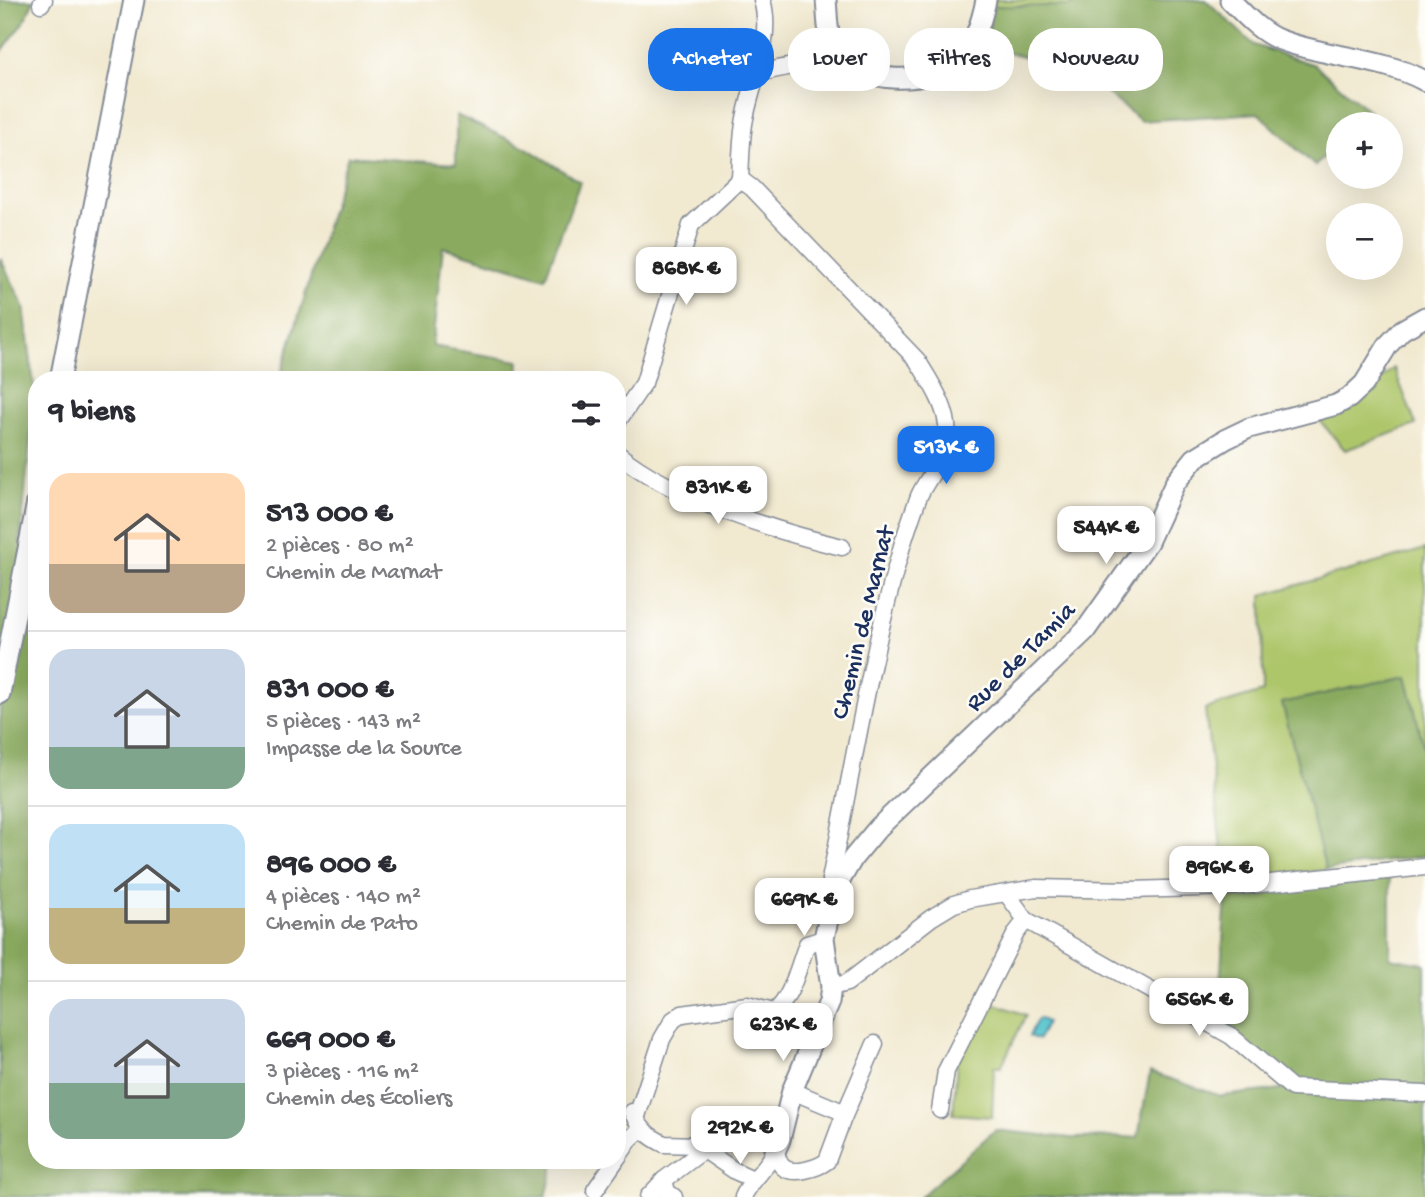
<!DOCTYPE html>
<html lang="fr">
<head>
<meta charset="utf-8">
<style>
  body { margin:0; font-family:"Gochi Hand",sans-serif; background:#f2f2f3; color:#2b2b33; height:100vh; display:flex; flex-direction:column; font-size:26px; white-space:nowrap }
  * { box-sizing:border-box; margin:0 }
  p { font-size:23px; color:#7c7c81 }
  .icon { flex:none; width:38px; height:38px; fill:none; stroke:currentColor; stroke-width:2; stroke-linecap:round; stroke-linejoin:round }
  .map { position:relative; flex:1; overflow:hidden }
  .details { position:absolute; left:28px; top:371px; width:598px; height:798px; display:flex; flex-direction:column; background:#fff; border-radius:28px; box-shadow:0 7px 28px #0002 }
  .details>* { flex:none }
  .guide { position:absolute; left:648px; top:28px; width:665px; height:63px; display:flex; gap:14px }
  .controls { position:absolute; left:1326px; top:112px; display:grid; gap:14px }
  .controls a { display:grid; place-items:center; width:77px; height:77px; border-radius:50%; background:#fff; box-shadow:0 7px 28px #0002; font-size:35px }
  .price { position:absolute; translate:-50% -60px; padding:0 16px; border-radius:14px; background:#fff; color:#222; font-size:23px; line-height:46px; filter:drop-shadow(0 2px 4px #0008) }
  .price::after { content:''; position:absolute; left:50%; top:42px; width:21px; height:16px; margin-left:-10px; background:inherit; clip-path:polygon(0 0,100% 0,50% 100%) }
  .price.current { background:#1a73e8; color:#fff }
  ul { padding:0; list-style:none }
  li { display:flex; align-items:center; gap:21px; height:175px; padding:0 21px }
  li+li { border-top:2px solid #e1e1e2 }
  li span { display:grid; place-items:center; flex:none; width:196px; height:140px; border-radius:21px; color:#555 }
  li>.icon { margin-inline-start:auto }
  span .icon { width:84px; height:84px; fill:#fffc; stroke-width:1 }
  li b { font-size:30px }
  h2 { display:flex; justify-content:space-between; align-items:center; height:84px; padding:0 21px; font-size:30px }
  .tag { padding:0 24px; border-radius:28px; background:#fff; box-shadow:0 7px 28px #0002; font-size:24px; line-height:63px }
  .tag.current { background:#1a73e8; color:#fff }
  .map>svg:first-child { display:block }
</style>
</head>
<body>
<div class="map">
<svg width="1425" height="1197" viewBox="0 0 1425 1197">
  <rect width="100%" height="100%" fill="#fdfcf7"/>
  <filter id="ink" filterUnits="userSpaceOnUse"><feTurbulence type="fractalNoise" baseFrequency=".0143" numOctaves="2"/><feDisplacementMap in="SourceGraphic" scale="14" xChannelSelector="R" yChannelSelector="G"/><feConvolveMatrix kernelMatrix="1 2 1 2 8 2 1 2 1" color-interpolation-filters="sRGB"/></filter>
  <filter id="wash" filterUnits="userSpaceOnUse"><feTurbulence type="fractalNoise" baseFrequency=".00686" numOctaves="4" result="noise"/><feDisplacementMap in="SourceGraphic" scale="28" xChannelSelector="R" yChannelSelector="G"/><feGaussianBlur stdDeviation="1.57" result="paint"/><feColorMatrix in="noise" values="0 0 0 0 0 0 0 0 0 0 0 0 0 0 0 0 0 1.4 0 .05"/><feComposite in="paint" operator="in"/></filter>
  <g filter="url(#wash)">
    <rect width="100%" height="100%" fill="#f1e9d0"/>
    <g fill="#aec66b" stroke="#647a64" stroke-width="2">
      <path d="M994 0H1079L1069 6H993Z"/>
      <path d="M1394 368 1416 425 1345 450 1320 421 1346 409Z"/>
      <path d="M1425 549V752L1406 676 1282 703 1326 870 1225 881 1205 709 1263 692 1262 595Z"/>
      <path d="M985 1000 1026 1015 1001 1067H994L992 1117 953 1114 957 1062Z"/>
    </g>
    <g fill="#8aab5f" stroke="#526d5e" stroke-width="2">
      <path d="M0 0H34L25 20 0 54Z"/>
      <path d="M1079 0H1206L1254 45 1315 65 1370 112 1357 124H1339V142L1315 166 1258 113 1141 121 1086 76 984 45 993 6H1069Z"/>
      <path d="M456 115 525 147 580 182 545 278 443 247 432 346 519 361 518 380H279L348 156 456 164Z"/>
      <path d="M0 258 24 306 35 394 20 542 37 541V1160H555L546 1197H0Z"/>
      <path d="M1406 676 1425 752V856L1326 870 1282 703Z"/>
      <path d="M1390 878V958L1425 964V1197H920L995 1130 1071 1138 1138 1137 1150 1072 1221 1096 1291 1088 1218 1016 1226 895Z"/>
    </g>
    <path fill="#56c4cc" stroke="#387a95" stroke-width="2" d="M1038 1018 1047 1022 1038 1040 1029 1036Z"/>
  </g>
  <g filter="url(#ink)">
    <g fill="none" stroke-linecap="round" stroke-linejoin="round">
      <g stroke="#868c97" stroke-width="19">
        <g id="minor">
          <path d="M41 4 44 0"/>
          <path d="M756 74C781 67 816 64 837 52"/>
          <path d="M740 179 752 188 917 360C931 383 951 411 947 439 945 460 928 476 919 496 913 512 907 530 902 546 871 654 853 766 831 875V884L835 889"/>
          <path d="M740 179C741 161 741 142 744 124 750 85 774 40 762 0"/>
          <path d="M618 421 644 383 691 225 740 179"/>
          <path d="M618 454C672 498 774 531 842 547"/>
          <path d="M1007 894 1026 920 1231 1036 1292 1088 1425 1094"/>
          <path d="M831 987 847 983 931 918 954 904 970 899 1036 888 1131 890 1232 887 1425 867"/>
          <path d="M792 1091 838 1110"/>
          <path d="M940 1110 946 1071 1016 933 1026 920"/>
          <path d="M632 1112C641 1129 646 1135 664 1144L697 1145 735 1171 753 1179"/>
          <path d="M636 1119 662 1039 673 1020 682 1014 747 1005 773 1012C791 1002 799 964 807 944L820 940 825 943"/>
          <path d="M775 1151C778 1156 778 1163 783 1167 793 1176 818 1168 827 1161L843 1118 875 1044"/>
          <path d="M618 1157 631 1138 641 1129"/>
          <path d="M664 1180 667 1192 674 1197"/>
          <path d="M595 1190 616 1160"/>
          <path d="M648 1197 664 1180 705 1149"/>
          <path d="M743 1197C751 1179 767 1169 775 1151"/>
        </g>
      </g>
      <g stroke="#868c97" stroke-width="23">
        <g id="tertiary">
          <path d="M826 0C828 17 826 38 837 52 862 86 930 86 960 58 975 44 982 20 986 0"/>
          <path d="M1230 0C1245 15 1260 32 1280 40 1328 58 1380 57 1425 81"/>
          <path d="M60 380 134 0"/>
          <path d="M0 694 37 502"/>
          <path d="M775 1151 780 1140 792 1091 829 1002 831 987 824 938 835 889 853 858 878 828 1085 631 1148 542 1175 483 1195 458 1226 439 1249 428 1336 405 1349 398 1364 384 1388 345 1402 330 1425 317"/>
        </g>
      </g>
      <use href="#minor" stroke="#fff" stroke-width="16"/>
      <use href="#tertiary" stroke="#fff" stroke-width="19"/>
    </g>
  </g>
  <g text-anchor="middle" stroke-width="5" stroke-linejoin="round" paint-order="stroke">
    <g font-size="26" fill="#1b2f5e" stroke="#fdfcf7">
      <text transform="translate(861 622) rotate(-76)" y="9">Chemin de Marnat</text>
      <text transform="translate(1019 655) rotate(-45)" y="9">Rue de Tamia</text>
    </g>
  </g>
</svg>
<div class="controls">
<a>+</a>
<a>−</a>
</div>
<b class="price" style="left:686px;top:307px">868K €</b>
<b class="price current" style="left:946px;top:486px">513K €</b>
<b class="price" style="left:718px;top:526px">831K €</b>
<b class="price" style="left:1106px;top:566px">544K €</b>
<b class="price" style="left:1219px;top:906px">896K €</b>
<b class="price" style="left:804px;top:938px">669K €</b>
<b class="price" style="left:1199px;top:1038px">656K €</b>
<b class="price" style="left:783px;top:1063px">623K €</b>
<b class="price" style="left:740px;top:1166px">292K €</b>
<div class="guide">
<a class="tag current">Acheter</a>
<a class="tag">Louer</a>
<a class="tag">Filtres</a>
<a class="tag">Nouveau</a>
</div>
<section class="details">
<h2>9 biens<svg class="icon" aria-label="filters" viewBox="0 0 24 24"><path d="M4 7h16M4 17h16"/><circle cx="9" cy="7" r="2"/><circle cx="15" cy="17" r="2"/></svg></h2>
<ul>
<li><span style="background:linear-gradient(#ffd9b3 65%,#b9a48a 0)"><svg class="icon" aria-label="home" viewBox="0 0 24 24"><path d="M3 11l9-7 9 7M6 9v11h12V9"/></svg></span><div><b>513 000 €</b><p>2 pièces · 80 m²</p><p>Chemin de Marnat</p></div></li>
<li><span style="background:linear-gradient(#c9d6e8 70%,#7fa58c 0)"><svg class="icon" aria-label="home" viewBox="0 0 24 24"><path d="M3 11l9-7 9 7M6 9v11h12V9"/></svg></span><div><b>831 000 €</b><p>5 pièces · 143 m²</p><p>Impasse de la Source</p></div></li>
<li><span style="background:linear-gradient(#bfe0f5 60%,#c2b280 0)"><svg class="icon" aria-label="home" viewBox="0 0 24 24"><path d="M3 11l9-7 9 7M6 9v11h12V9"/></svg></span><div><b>896 000 €</b><p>4 pièces · 140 m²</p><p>Chemin de Pato</p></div></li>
<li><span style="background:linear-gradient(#c9d6e8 60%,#7fa58c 0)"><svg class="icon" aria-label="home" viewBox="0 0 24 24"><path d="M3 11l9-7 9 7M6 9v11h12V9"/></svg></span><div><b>669 000 €</b><p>3 pièces · 116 m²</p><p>Chemin des Écoliers</p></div></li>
</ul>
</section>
</div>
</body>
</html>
